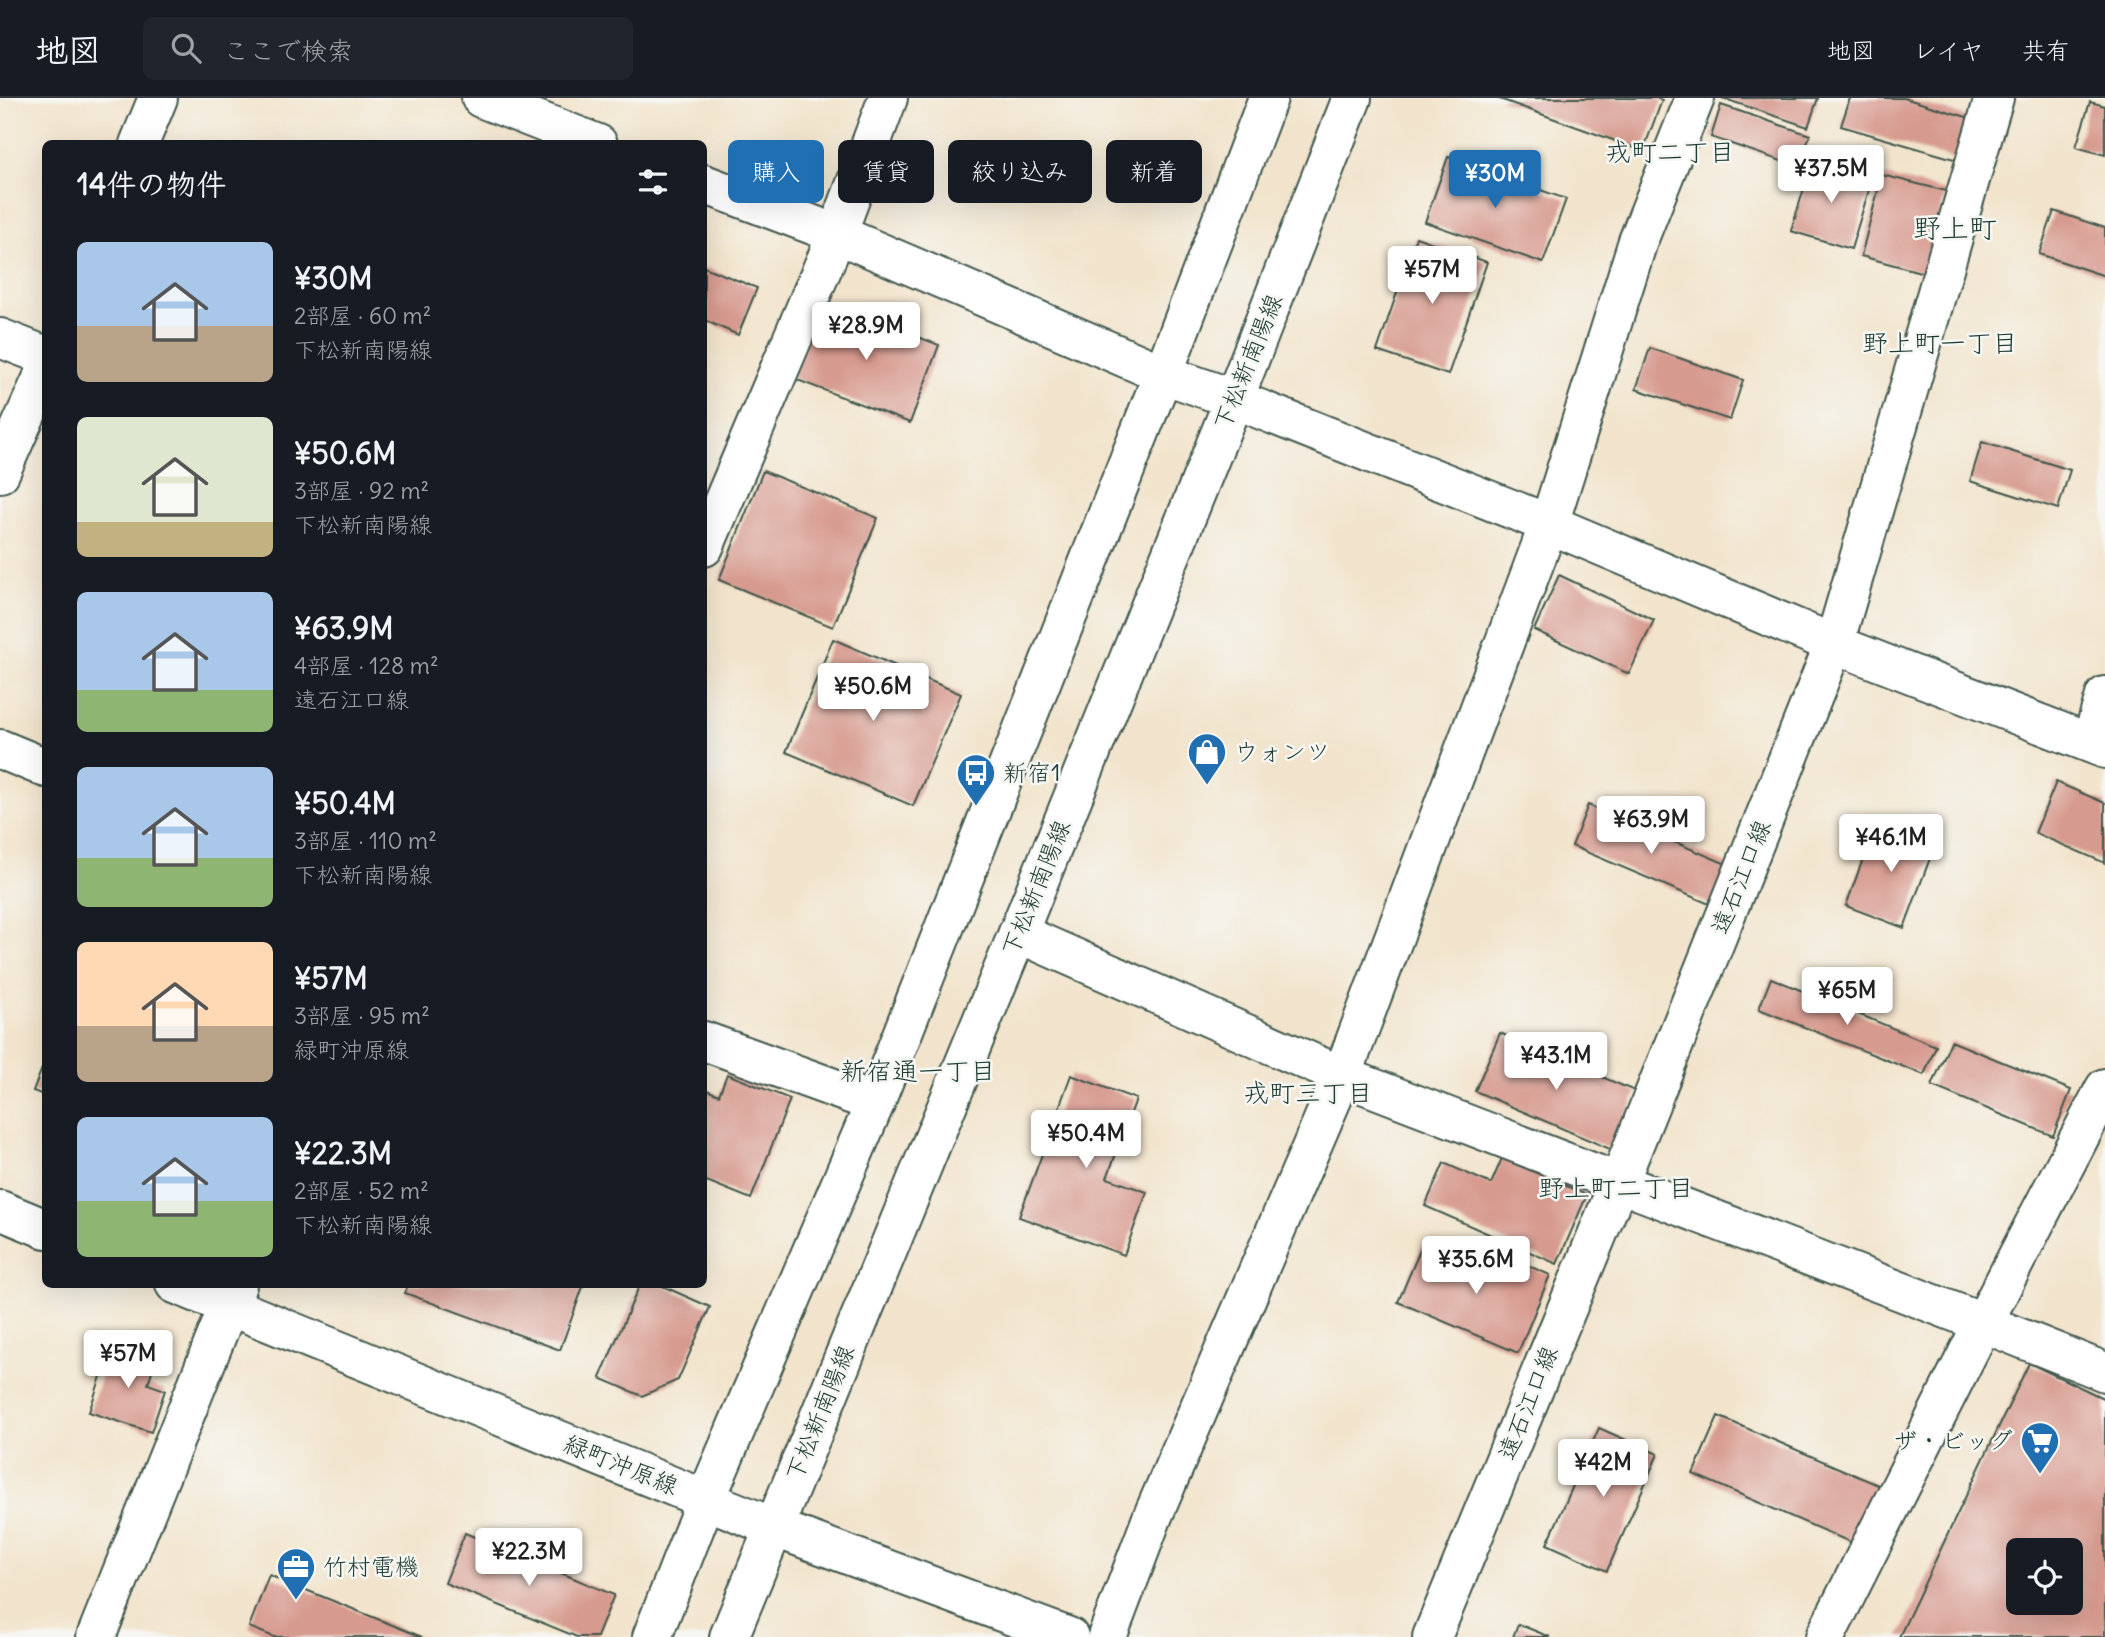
<!DOCTYPE html>
<html lang="ja">
<head>
<meta charset="utf-8">
<style>
  body { margin:0; font-family:Delius,"Klee One",sans-serif; background:#20242c; color:#f1f3f6; height:100vh; display:flex; flex-direction:column; font-size:26px; white-space:nowrap }
  * { box-sizing:border-box; margin:0 }
  p { font-size:23px; color:#9ea1a6 }
  .icon { flex:none; width:38px; height:38px; fill:none; stroke:currentColor; stroke-width:2; stroke-linecap:round; stroke-linejoin:round }
  .map { position:relative; flex:1; overflow:hidden }
  .drawer { position:absolute; left:42px; top:42px; width:665px; height:1148px; display:flex; flex-direction:column; background:#171b24; border-radius:10px; box-shadow:0 7px 28px #0002 }
  .drawer>* { flex:none }
  .banner { position:absolute; left:728px; top:42px; width:665px; height:63px; display:flex; gap:14px }
  .fabs { position:absolute; left:2006px; top:1440px; display:grid; gap:14px }
  .fabs a { display:grid; place-items:center; width:77px; height:77px; border-radius:10px; background:#171b24; box-shadow:0 7px 28px #0002; font-size:35px }
  .price { position:absolute; translate:-50% -60px; padding:0 16px; border-radius:7px; background:#fff; color:#222; font-size:23px; line-height:46px; filter:drop-shadow(0 2px 4px #0008) }
  .price::after { content:''; position:absolute; left:50%; top:42px; width:21px; height:16px; margin-left:-10px; background:inherit; clip-path:polygon(0 0,100% 0,50% 100%) }
  .price.selected { background:#1f6fb2; color:#fff }
  ul { padding:0; list-style:none }
  li { display:flex; align-items:center; gap:21px; height:175px; padding:0 35px }
  li span { display:grid; place-items:center; flex:none; width:196px; height:140px; border-radius:10px; color:#555 }
  li>.icon { margin-inline-start:auto }
  span .icon { width:84px; height:84px; fill:#fffc; stroke-width:1 }
  li b { font-size:30px }
  h2 { display:flex; justify-content:space-between; align-items:center; height:84px; padding:0 35px; font-size:30px }
  .chip { padding:0 24px; border-radius:10px; background:#171b24; box-shadow:0 7px 28px #0002; font-size:24px; line-height:63px }
  .chip.selected { background:#1f6fb2; color:#fff }
  header { display:flex; align-items:center; gap:42px; box-sizing:border-box; height:98px; padding:0 35px; background:#171b24; border-bottom:2px solid #363941 }
  header strong { font-size:33px }
  nav { display:flex; gap:38px; margin-inline-start:auto; font-size:24px }
  .search { width:490px; height:63px; background:#20242c; display:flex; align-items:center; gap:18px; box-sizing:border-box; padding:0 24px; border-radius:10px; color:#9ea1a6; font-size:26px }
  .map>svg:first-child { display:block }
</style>
</head>
<body>
<header>
<strong>地図</strong>
<div class="search"><svg class="icon" aria-label="search" viewBox="0 0 24 24"><circle cx="10" cy="10" r="6"/><path d="M15 15l6 6"/></svg>ここで検索</div>
<nav><a>地図</a><a>レイヤ</a><a>共有</a></nav>
</header>
<div class="map">
<svg width="2105" height="1539" viewBox="0 0 2105 1539">
  <rect width="100%" height="100%" fill="#f6f6f2"/>
  <filter id="ink" filterUnits="userSpaceOnUse"><feTurbulence type="fractalNoise" baseFrequency=".0143" numOctaves="2"/><feDisplacementMap in="SourceGraphic" scale="14" xChannelSelector="R" yChannelSelector="G"/><feConvolveMatrix kernelMatrix="1 2 1 2 8 2 1 2 1" color-interpolation-filters="sRGB"/></filter>
  <filter id="wash" filterUnits="userSpaceOnUse"><feTurbulence type="fractalNoise" baseFrequency=".00686" numOctaves="4" result="noise"/><feDisplacementMap in="SourceGraphic" scale="28" xChannelSelector="R" yChannelSelector="G"/><feGaussianBlur stdDeviation="1.57" result="paint"/><feColorMatrix in="noise" values="0 0 0 0 0 0 0 0 0 0 0 0 0 0 0 0 0 1.4 0 .05"/><feComposite in="paint" operator="in"/></filter>
  <g filter="url(#wash)">
    <rect width="100%" height="100%" fill="#f2e4cc"/>
    <g id="blocks">
      <g fill="#d79a8e" fill-rule="evenodd">
        <path d="M1497 0H1657L1662 2 1643 53Z"/>
        <path d="M1722 0H1818L1808 29Z"/>
        <path d="M1850 0H1904L1983 24 1971 66 1841 28Z"/>
        <path d="M2090 4 2105 8V57L2076 49Z"/>
        <path d="M1721 7 1810 37 1799 69 1711 39Z"/>
        <path d="M1448 59 1566 101 1543 165 1425 124Z"/>
        <path d="M1812 64 1872 82 1851 151 1791 133Z"/>
        <path d="M1882 77 1946 93 1924 175 1861 158Z"/>
        <path d="M2054 113 2105 130V178L2039 156Z"/>
        <path d="M1416 139 1487 164 1448 277 1377 253Z"/>
        <path d="M704 169 757 190 738 237 704 222Z"/>
        <path d="M822 202 939 247 910 325 792 280Z"/>
        <path d="M1650 250 1743 282 1730 322 1636 291Z"/>
        <path d="M1982 344 2070 372 2058 411 1970 383Z"/>
        <path d="M763 373 878 420 833 529 719 482Z"/>
        <path d="M1559 477 1654 522 1629 576 1534 532Z"/>
        <path d="M833 541 961 596 913 708 786 654Z"/>
        <path d="M2056 684 2105 705V765L2035 735Z"/>
        <path d="M1588 707 1731 768 1714 808 1572 748Z"/>
        <path d="M1877 722 1936 744 1904 830 1846 808Z"/>
        <path d="M1771 880 1936 948 1924 977 1759 911Z"/>
        <path d="M1500 935 1637 994 1612 1052 1475 993Z"/>
        <path d="M1951 943 2071 992 2053 1038 1932 988Z"/>
        <path d="M45 963H46V998L33 993Z"/>
        <path d="M727 976 790 1001 751 1101 704 1082V991L719 997Z"/>
        <path d="M1071 977 1136 1001 1107 1080 1147 1094 1124 1157 1019 1119Z"/>
        <path d="M1502 1060 1587 1097 1557 1166 1425 1108 1444 1065 1491 1086Z"/>
        <path d="M1423 1145 1498 1177 1506 1158 1550 1177 1518 1255 1398 1204Z"/>
        <path d="M408 1186H584L560 1252 405 1195Z"/>
        <path d="M640 1186H658L710 1209 678 1282 642 1298 600 1280Z"/>
        <path d="M112 1246 156 1260 148 1286 165 1292 151 1334 89 1314Z"/>
        <path d="M2029 1265 2105 1301V1539H1899ZM2018 1452H2070V1505H2018Z"/>
        <path d="M1718 1318 1906 1399 1880 1457 1693 1376Z"/>
        <path d="M1599 1330 1658 1356 1607 1473 1547 1446Z"/>
        <path d="M465 1435 614 1497 597 1539H577L445 1485Z"/>
        <path d="M269 1477 422 1539H274L249 1529Z"/>
        <path d="M1518 1526 1550 1539H1513Z"/>
      </g>
    </g>
  </g>
  <g filter="url(#ink)">
    <use href="#blocks" fill-opacity="0" stroke="#3f564b" stroke-width="2"/>
    <g fill="none" stroke-linecap="round" stroke-linejoin="round">
      <g stroke="#3f564b" stroke-width="42">
        <g id="minor">
          <path d="M481 0 598 46"/>
          <path d="M139 46 158 0"/>
          <path d="M704 86 837 136 1163 276 1234 301 1549 426 1834 546 2105 651"/>
          <path d="M0 240 46 258"/>
          <path d="M0 375 46 272"/>
          <path d="M704 449 837 136 888 0"/>
          <path d="M2091 645 2105 598"/>
          <path d="M0 651 46 670"/>
          <path d="M1018 835 1342 978 1983 1225 2105 1274"/>
          <path d="M704 943 875 1005"/>
          <path d="M0 1112 46 1131"/>
          <path d="M175 1186 773 1429 1069 1539"/>
          <path d="M96 1539 237 1187"/>
          <path d="M1107 1539 1152 1420 1342 978 1549 426 1638 143 1695 0"/>
          <path d="M1432 1539 1619 1084 1834 546 1994 0"/>
          <path d="M1825 1539 1983 1225 2105 990"/>
        </g>
      </g>
      <g stroke="#3f564b" stroke-width="42">
        <g id="major">
          <path d="M652 1539 706 1401 875 1005 1163 276 1268 0"/>
          <path d="M729 1539 1018 835 1234 301 1352 0"/>
        </g>
      </g>
      <use href="#minor" stroke="#fff" stroke-width="38"/>
      <use href="#major" stroke="#fff" stroke-width="38"/>
    </g>
  </g>
  <defs>
    <g id="shop-pin" transform="scale(2.0125)"><path d="M0 17L-7.5 6A9.5 9.5 0 1 1 7.5 6Z" fill="#1f6fb2" stroke="#f6f6f2"/><path d="M-5-2.5h2.3a2.7 3.5 0 0 1 5.4 0H5L5.5 6h-11ZM-1.5-2.5h3a1.5 2.3 0 0 0-3 0Z" fill="#fff"/></g>
    <g id="bus-pin" transform="scale(2.0125)"><path d="M0 17L-7.5 6A9.5 9.5 0 1 1 7.5 6Z" fill="#1f6fb2" stroke="#f6f6f2"/><path d="M-5-6H5V4H4V6H2V4H-2V6H-4V4H-5ZM-3.5-4V0h7V-4ZM-3.5 1.2v1.5H-2V1.2ZM2 1.2v1.5H3.5V1.2Z" fill="#fff"/></g>
    <g id="supermarket-pin" transform="scale(2.0125)"><path d="M0 17L-7.5 6A9.5 9.5 0 1 1 7.5 6Z" fill="#1f6fb2" stroke="#f6f6f2"/><path d="M-6-5.5h2.5l.6 2H6L4.5 2H-2.5L-4.4-4H-6ZM-1.5 3.2a1.3 1.3 0 1 0 .1 0ZM3 3.2a1.3 1.3 0 1 0 .1 0Z" fill="#fff"/></g>
    <g id="office-pin" transform="scale(2.0125)"><path d="M0 17L-7.5 6A9.5 9.5 0 1 1 7.5 6Z" fill="#1f6fb2" stroke="#f6f6f2"/><path d="M-6-3h4V-5.5h4V-3h4V5H-6ZM-1-4.5V-3h2v-1.5ZM-6 0V1H6V0Z" fill="#fff"/></g>
  </defs>
  <g fill-rule="evenodd">
    <use href="#shop-pin" x="1207" y="654"/>
    <use href="#bus-pin" x="976" y="675"/>
    <use href="#supermarket-pin" x="2040" y="1343"/>
    <use href="#office-pin" x="296" y="1469"/>
  </g>
  <g text-anchor="middle" stroke-width="5" stroke-linejoin="round" paint-order="stroke">
    <g font-size="24" fill="#1f3d34" stroke="#f6f6f2">
      <text transform="translate(1248 264) rotate(-68)" y="8">下松新南陽線</text>
      <text transform="translate(1741 779) rotate(-68)" y="8">遠石江口線</text>
      <text transform="translate(1036 790) rotate(-68)" y="8">下松新南陽線</text>
      <text transform="translate(1528 1305) rotate(-68)" y="8">遠石江口線</text>
      <text transform="translate(820 1315) rotate(-68)" y="8">下松新南陽線</text>
      <text transform="translate(621 1367) rotate(22)" y="8">緑町沖原線</text>
    </g>
    <g font-size="24" fill="#1f3d34" stroke="#f6f6f2" text-anchor="start">
      <text x="1234" y="662">ウォンツ</text>
      <text x="1003" y="683">新宿1</text>
      <text x="2013" y="1351" text-anchor="end">ザ・ビッグ</text>
      <text x="323" y="1477">竹村電機</text>
    </g>
    <g font-size="26" fill="#1f3d34" stroke="#f6f6f2">
      <text x="1670" y="63">戎町二丁目</text>
      <text x="1940" y="254">野上町一丁目</text>
      <text x="918" y="982">新宿通一丁目</text>
      <text x="1308" y="1004">戎町三丁目</text>
      <text x="1616" y="1099">野上町二丁目</text>
    </g>
    <g font-size="28" fill="#1f3d34" stroke="#f6f6f2">
      <text x="1955" y="140">野上町</text>
    </g>
  </g>
</svg>
<div class="fabs">
<a><svg class="icon" aria-label="locate" viewBox="0 0 24 24"><circle cx="12" cy="12" r="6"/><path d="M12 2v4M12 18v4M2 12h4M18 12h4"/></svg></a>
</div>
<b class="price" style="left:1831px;top:107px">¥37.5M</b>
<b class="price selected" style="left:1495px;top:112px">¥30M</b>
<b class="price" style="left:1432px;top:208px">¥57M</b>
<b class="price" style="left:866px;top:264px">¥28.9M</b>
<b class="price" style="left:873px;top:625px">¥50.6M</b>
<b class="price" style="left:1651px;top:758px">¥63.9M</b>
<b class="price" style="left:1891px;top:776px">¥46.1M</b>
<b class="price" style="left:1847px;top:929px">¥65M</b>
<b class="price" style="left:1556px;top:994px">¥43.1M</b>
<b class="price" style="left:1086px;top:1072px">¥50.4M</b>
<b class="price" style="left:1476px;top:1198px">¥35.6M</b>
<b class="price" style="left:128px;top:1292px">¥57M</b>
<b class="price" style="left:1603px;top:1401px">¥42M</b>
<b class="price" style="left:529px;top:1490px">¥22.3M</b>
<div class="banner">
<a class="chip selected">購入</a>
<a class="chip">賃貸</a>
<a class="chip">絞り込み</a>
<a class="chip">新着</a>
</div>
<section class="drawer">
<h2>14件の物件<svg class="icon" aria-label="filters" viewBox="0 0 24 24"><path d="M4 7h16M4 17h16"/><circle cx="9" cy="7" r="2"/><circle cx="15" cy="17" r="2"/></svg></h2>
<ul>
<li><span style="background:linear-gradient(#a9c7e8 60%,#b9a48a 0)"><svg class="icon" aria-label="home" viewBox="0 0 24 24"><path d="M3 11l9-7 9 7M6 9v11h12V9"/></svg></span><div><b>¥30M</b><p>2部屋 · 60 m²</p><p>下松新南陽線</p></div></li>
<li><span style="background:linear-gradient(#dfe7d0 75%,#c2b280 0)"><svg class="icon" aria-label="home" viewBox="0 0 24 24"><path d="M3 11l9-7 9 7M6 9v11h12V9"/></svg></span><div><b>¥50.6M</b><p>3部屋 · 92 m²</p><p>下松新南陽線</p></div></li>
<li><span style="background:linear-gradient(#a9c7e8 70%,#8fb573 0)"><svg class="icon" aria-label="home" viewBox="0 0 24 24"><path d="M3 11l9-7 9 7M6 9v11h12V9"/></svg></span><div><b>¥63.9M</b><p>4部屋 · 128 m²</p><p>遠石江口線</p></div></li>
<li><span style="background:linear-gradient(#a9c7e8 65%,#8fb573 0)"><svg class="icon" aria-label="home" viewBox="0 0 24 24"><path d="M3 11l9-7 9 7M6 9v11h12V9"/></svg></span><div><b>¥50.4M</b><p>3部屋 · 110 m²</p><p>下松新南陽線</p></div></li>
<li><span style="background:linear-gradient(#ffd9b3 60%,#b9a48a 0)"><svg class="icon" aria-label="home" viewBox="0 0 24 24"><path d="M3 11l9-7 9 7M6 9v11h12V9"/></svg></span><div><b>¥57M</b><p>3部屋 · 95 m²</p><p>緑町沖原線</p></div></li>
<li><span style="background:linear-gradient(#a9c7e8 60%,#8fb573 0)"><svg class="icon" aria-label="home" viewBox="0 0 24 24"><path d="M3 11l9-7 9 7M6 9v11h12V9"/></svg></span><div><b>¥22.3M</b><p>2部屋 · 52 m²</p><p>下松新南陽線</p></div></li>
</ul>
</section>
</div>
</body>
</html>
